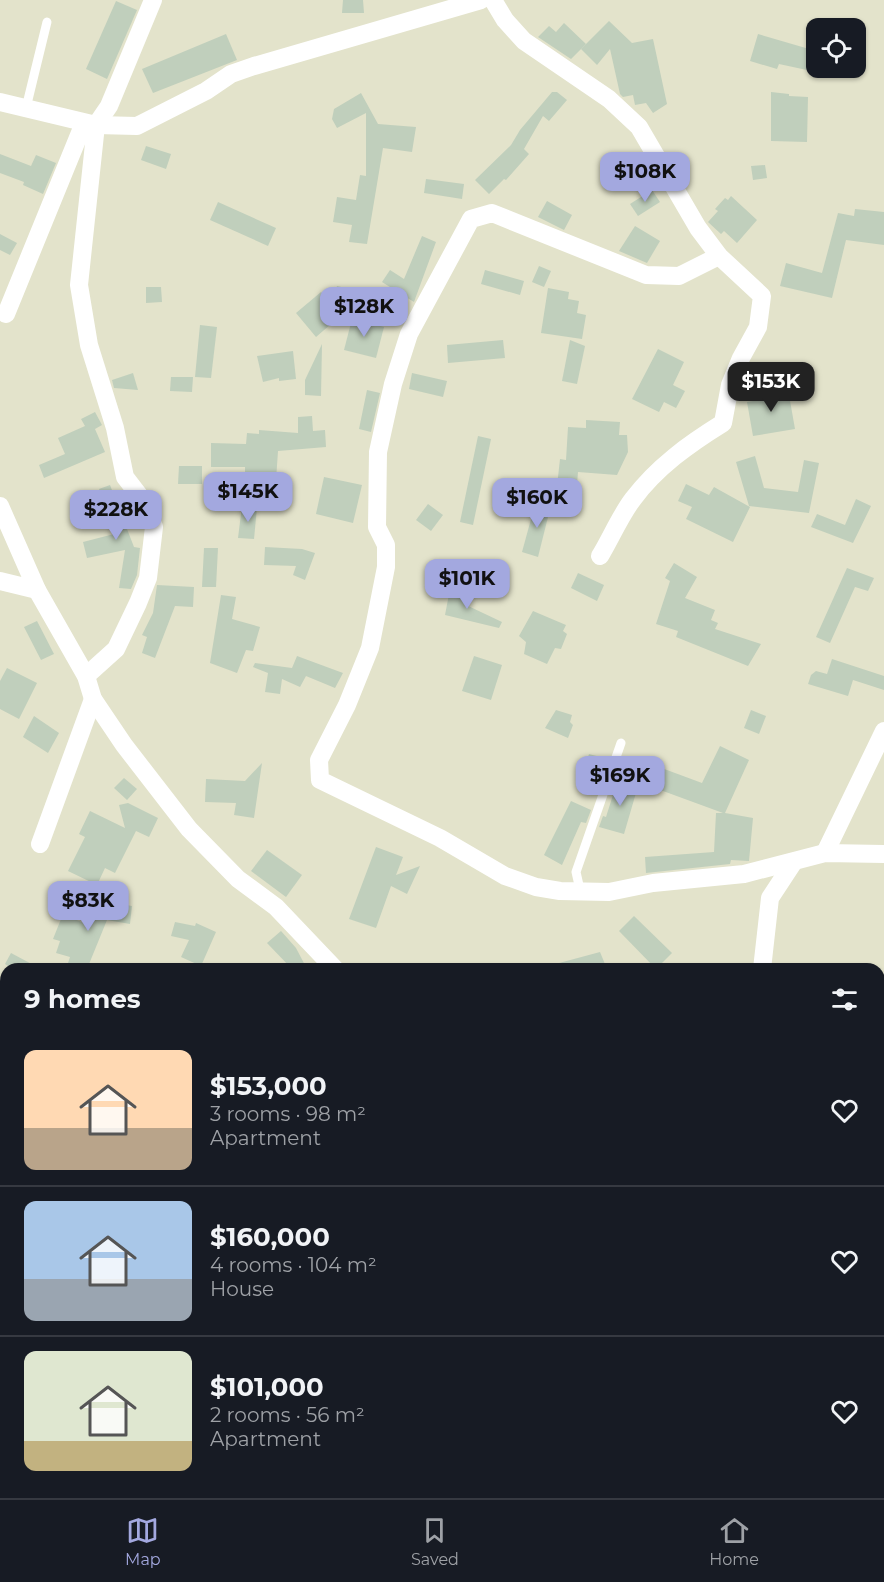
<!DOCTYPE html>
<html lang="en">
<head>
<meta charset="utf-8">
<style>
  body { margin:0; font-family:Montserrat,sans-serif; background:#242831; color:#f1f3f6; height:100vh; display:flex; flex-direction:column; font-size:22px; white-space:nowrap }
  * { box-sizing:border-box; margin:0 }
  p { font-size:20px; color:#9ea1a6 }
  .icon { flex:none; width:33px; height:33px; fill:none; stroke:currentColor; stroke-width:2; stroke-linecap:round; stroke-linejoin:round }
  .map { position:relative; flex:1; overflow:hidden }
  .details { position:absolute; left:0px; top:963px; width:885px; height:536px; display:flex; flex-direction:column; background:#171b24; border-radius:18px 18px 0 0; box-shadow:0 2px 4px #0004 }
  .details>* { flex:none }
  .buttons { position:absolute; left:806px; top:18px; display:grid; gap:12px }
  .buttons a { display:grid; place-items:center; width:60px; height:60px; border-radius:12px; background:#171b24; box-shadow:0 2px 4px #0004; font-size:30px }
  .price { position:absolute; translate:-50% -51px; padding:0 14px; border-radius:12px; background:#a3a8df; color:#111; font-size:20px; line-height:39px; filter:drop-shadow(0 2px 3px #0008) }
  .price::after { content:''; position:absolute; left:50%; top:36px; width:18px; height:14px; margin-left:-9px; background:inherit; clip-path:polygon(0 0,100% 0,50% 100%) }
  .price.current { background:#222; color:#fff }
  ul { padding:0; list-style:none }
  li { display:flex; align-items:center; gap:18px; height:150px; padding:0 24px }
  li+li { border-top:2px solid #363941 }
  li span { display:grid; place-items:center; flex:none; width:168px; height:120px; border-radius:12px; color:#555 }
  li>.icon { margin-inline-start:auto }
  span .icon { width:72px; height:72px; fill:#fffc; stroke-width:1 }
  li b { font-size:26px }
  h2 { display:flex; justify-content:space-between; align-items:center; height:72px; padding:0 24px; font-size:26px }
  .menu { display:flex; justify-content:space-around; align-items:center; height:84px; border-top:2px solid #363941; background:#171b24; font-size:16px; color:#9ea1a6 }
  .menu a { display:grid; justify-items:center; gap:3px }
  .menu .current { color:#a3a8df }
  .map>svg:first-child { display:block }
</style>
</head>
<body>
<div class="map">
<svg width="884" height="1498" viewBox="0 0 884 1498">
  <rect width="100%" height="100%" fill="#e3e3cb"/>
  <g fill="#c0cfbc">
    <path d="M343 0H363L364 13H342Z"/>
    <path d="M116 1 137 10 107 79 86 69Z"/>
    <path d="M609 21 632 43 653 39 667 104 653 113 646 103 635 105 633 95 623 97 620 94 610 49 597 65 581 49Z"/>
    <path d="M564 23 586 44 571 59 538 37 549 26 556 32Z"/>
    <path d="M226 34 237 60 153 93 142 69Z"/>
    <path d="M758 34 816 51V72L779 64 777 69 750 61Z"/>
    <path d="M552 92H557L567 100 549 121 543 116 524 149 529 154 506 180 504 179 489 194 475 180 511 145 520 130Z"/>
    <path d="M771 92 789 94V96L808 97 807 142 771 141Z"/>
    <path d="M361 93 378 124 416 127 412 152 383 148 367 244 349 242 352 225 333 222 337 197 356 200 360 175 366 176V113L337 128 332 119 334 109Z"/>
    <path d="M146 146 171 154 166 169 141 160Z"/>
    <path d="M0 154 31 166 36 155 56 163 43 194 23 185 24 182 0 173Z"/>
    <path d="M765 165 767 178 753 180 751 166Z"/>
    <path d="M426 179 464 184 462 199 424 193Z"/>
    <path d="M652 190 660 202 638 216 630 204Z"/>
    <path d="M731 196 757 220 737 243 724 231 721 234 708 222 718 211 715 209 725 198 728 200Z"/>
    <path d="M547 201 572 215 564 230 538 217Z"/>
    <path d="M218 202 276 228 268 246 210 220Z"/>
    <path d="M855 209 884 212V245L846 240 832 298 780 286 786 263 822 273 838 213 854 216Z"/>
    <path d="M635 226 660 241 647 263 619 251Z"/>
    <path d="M0 234 17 243 10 255 0 250Z"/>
    <path d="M422 236 436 242 414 302 382 282 390 270 404 279Z"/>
    <path d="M539 266 551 271 544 287 532 282Z"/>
    <path d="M485 270 524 281 520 295 481 284Z"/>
    <path d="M337 286 350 289 345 312 316 337 296 313 321 292 332 306Z"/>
    <path d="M146 287H161L162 302 146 303Z"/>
    <path d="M548 288 569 292 568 299 579 301 577 313 586 315 582 339 541 333Z"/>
    <path d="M352 319 384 327 376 358 344 350Z"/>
    <path d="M200 325 217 327 211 378 195 377Z"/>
    <path d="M503 340 505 358 448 363 447 345Z"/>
    <path d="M570 340 585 346 577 384 562 381Z"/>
    <path d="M322 344 321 396 305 395V380Z"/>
    <path d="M658 349 684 362 673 385 685 391 676 408 664 402 659 412 632 399Z"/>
    <path d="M293 351 296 379 279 381V378L263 382 257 356Z"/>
    <path d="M133 373 138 390 114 388 112 380Z"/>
    <path d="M412 373 447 381 443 397 409 389Z"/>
    <path d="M171 377H193L192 392 170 391Z"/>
    <path d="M776 387 777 397 789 395 795 429 753 436 747 402 759 400 758 390Z"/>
    <path d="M367 390 380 393 371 432 359 429Z"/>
    <path d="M95 412 102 425 95 429 105 452 44 478 39 465 65 454 58 438 85 426 81 419Z"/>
    <path d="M312 416 313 431 325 430 326 447 278 451 276 480 245 477V467H211V443L246 444 247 433 259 434V430L298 433V417Z"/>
    <path d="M586 420 620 422 619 435H627L628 452 617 475 578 472 576 497 556 495 560 459 566 460 568 427 586 428Z"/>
    <path d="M478 436 491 439 473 525 460 522Z"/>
    <path d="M755 456 764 488 798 492 804 460 819 463 809 513 749 506 736 462Z"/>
    <path d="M179 466H202V484H178Z"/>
    <path d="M324 477 362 485 353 523 316 514Z"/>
    <path d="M686 484 709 495 714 487 750 507 733 542 686 519 692 507 678 501Z"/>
    <path d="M110 485 134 547 140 548 137 575 131 589 119 588 125 550 87 558 83 542 114 534 99 489Z"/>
    <path d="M856 499 871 506 853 543 811 527 817 514 845 525Z"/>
    <path d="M536 501 551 505 538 557 522 552Z"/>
    <path d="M428 504 443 515 431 531 416 520Z"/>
    <path d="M242 506 257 507 254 539 238 538Z"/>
    <path d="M265 547 302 549 315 553 305 580 293 575 296 566 264 565Z"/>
    <path d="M204 548H218L216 587H202Z"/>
    <path d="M674 563 697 577 685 598 715 610 711 620 718 623 715 629 761 644 748 666 676 637 678 631 656 624 670 581 665 578Z"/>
    <path d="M847 568 874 578 868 591 855 587 830 643 816 637Z"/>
    <path d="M578 573 604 585 597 601 571 588Z"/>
    <path d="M157 585 194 587 193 607 175 606 155 658 142 653 147 637 142 635 153 613Z"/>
    <path d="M450 589 467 592 464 604 502 622 499 628 445 615Z"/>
    <path d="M221 595 236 597 232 619 260 627 253 651 246 650 237 673 210 663Z"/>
    <path d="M533 611 566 625 563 631 567 634 561 649 555 648 547 664 524 654 526 642 519 636Z"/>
    <path d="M37 621 54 654 41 660 24 627Z"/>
    <path d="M297 656 343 673 335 688 306 676 300 687 282 679 280 694 265 692 268 673 253 667 255 663 292 668Z"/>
    <path d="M474 656 502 665 491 700 462 691Z"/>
    <path d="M832 659 884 676V690L853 680 848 696 808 684 811 675 816 671 827 674Z"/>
    <path d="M7 668 37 683 19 719 0 709V681Z"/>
    <path d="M556 710 572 715 570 722 573 725 568 738 545 728Z"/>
    <path d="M751 710 766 716 759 734 744 728Z"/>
    <path d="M34 716 59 733 48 753 23 737Z"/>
    <path d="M720 746 749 760 725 813 753 818 749 861 731 860 730 864 646 873 645 857 714 852 716 813H723L633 780 640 760 702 783Z"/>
    <path d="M589 754 604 758 596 783 581 778Z"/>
    <path d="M262 763 254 818 234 815 236 803 205 802 206 779 245 781Z"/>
    <path d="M124 778 137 789 127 800 114 788Z"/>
    <path d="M618 779 638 786 624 834 599 827 603 816 606 817Z"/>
    <path d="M571 801 591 810 586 823 581 822 562 865 544 855Z"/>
    <path d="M128 803 158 818 149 837 136 831 115 873 105 868 97 885 68 871 85 837 79 834 90 811 125 828 119 805Z"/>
    <path d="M376 847 403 857 396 875 420 866 407 894 391 886 376 928 349 919Z"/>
    <path d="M267 850 302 875 286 897 251 871Z"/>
    <path d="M96 900 132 906 130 924 107 920 87 969H66L70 957 56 953 60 941 53 939 63 914 86 924Z"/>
    <path d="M634 916 672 953 656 969 619 931Z"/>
    <path d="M175 922 195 926 196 923 216 932 201 966 181 957 189 940 171 936Z"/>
    <path d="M281 931 296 948 307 969H292L267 943Z"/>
    <path d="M600 952 607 969H549L548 966Z"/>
    <path d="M11 953 41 969H13L5 964Z"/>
  </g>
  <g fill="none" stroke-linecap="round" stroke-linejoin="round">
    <g stroke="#fff" stroke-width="9">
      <path d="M26 108 47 22"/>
      <path d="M581 894 576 872 621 743"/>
      <path d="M879 1259 884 1249"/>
      <path d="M766 1498 768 1492"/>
    </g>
    <g stroke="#fff" stroke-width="18">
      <path d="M493 0 505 20 524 41 609 99 639 127 698 228 719 256 762 296 758 327 741 358 730 385 723 423C689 444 657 467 633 499 620 516 611 538 600 556"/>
      <path d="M0 102 96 125 137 126 206 91 231 74 254 66 481 0"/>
      <path d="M719 256 679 276 646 275 492 213 471 219 409 334 393 384 378 452 377 527 386 545V567L370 648 347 705 319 760 320 780 440 838 505 876 536 887 560 891 609 892 653 883 744 874 825 853 884 854"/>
      <path d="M6 314 84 123"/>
      <path d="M0 506 37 590 86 676 93 699 124 745 189 829 238 879 276 907 335 969"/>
      <path d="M0 581 37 590"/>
      <path d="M86 676 116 649 138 603 148 578 154 527 145 503 125 477 115 428 89 345 79 285 96 125 109 106 153 0"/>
      <path d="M40 844 93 699"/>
      <path d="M825 853 884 731"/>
      <path d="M762 969 770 898 793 863"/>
      <path d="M0 1020 6 1023"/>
      <path d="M0 1365 6 1366"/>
      <path d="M879 1453 884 1459"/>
      <path d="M21 1498 22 1492"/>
      <path d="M422 1498 423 1492"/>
    </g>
  </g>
</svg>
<div class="buttons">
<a><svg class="icon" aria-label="locate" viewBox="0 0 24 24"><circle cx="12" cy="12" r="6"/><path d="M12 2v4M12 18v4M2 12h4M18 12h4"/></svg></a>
</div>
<b class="price" style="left:645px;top:203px">$108K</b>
<b class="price" style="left:364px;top:338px">$128K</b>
<b class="price current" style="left:771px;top:413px">$153K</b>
<b class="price" style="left:248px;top:523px">$145K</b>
<b class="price" style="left:537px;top:529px">$160K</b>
<b class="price" style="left:116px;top:541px">$228K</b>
<b class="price" style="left:467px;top:610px">$101K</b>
<b class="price" style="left:620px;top:807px">$169K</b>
<b class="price" style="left:88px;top:932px">$83K</b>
<section class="details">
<h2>9 homes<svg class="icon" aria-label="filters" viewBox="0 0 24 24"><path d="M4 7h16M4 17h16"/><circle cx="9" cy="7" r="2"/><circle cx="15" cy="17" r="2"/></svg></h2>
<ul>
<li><span style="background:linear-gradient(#ffd9b3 65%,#b9a48a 0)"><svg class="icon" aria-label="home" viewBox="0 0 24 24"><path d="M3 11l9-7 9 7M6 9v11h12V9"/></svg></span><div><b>$153,000</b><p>3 rooms · 98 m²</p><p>Apartment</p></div><svg class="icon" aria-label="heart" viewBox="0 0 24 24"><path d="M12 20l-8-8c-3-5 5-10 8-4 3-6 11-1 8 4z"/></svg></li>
<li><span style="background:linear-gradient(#a9c7e8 65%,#9aa5b1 0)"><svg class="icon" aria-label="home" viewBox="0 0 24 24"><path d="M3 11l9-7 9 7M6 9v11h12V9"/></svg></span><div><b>$160,000</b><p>4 rooms · 104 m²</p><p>House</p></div><svg class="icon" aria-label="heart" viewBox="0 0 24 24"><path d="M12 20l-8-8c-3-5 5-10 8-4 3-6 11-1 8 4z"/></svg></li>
<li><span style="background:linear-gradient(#dfe7d0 75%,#c2b280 0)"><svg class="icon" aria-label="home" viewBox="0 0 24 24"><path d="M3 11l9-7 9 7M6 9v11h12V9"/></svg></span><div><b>$101,000</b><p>2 rooms · 56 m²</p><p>Apartment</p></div><svg class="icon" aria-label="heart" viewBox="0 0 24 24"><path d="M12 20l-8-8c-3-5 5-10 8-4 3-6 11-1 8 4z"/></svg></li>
</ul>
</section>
</div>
<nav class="menu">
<a class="current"><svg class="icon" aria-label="map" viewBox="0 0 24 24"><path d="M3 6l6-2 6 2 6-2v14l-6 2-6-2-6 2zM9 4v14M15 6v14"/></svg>Map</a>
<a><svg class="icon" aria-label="saved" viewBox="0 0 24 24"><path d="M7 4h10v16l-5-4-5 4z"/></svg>Saved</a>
<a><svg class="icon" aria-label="home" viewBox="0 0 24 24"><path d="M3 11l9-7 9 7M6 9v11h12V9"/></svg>Home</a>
</nav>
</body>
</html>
